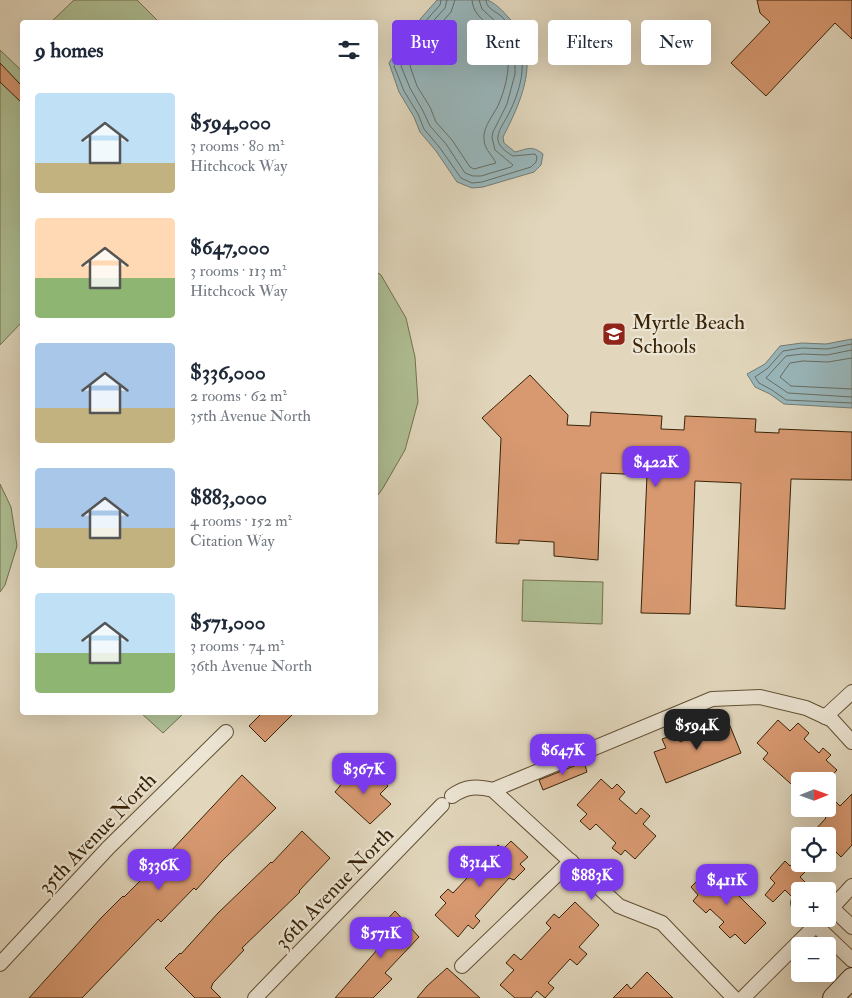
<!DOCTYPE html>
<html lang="en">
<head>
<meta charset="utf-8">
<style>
  body { margin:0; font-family:"IM FELL Double Pica",serif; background:#f6f6f7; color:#1f2937; height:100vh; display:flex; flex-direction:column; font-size:19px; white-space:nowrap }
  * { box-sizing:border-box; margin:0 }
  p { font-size:16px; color:#747a83 }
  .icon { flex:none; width:28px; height:28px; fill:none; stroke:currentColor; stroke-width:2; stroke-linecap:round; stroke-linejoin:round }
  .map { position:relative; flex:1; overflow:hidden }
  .panel { position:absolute; left:20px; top:20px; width:358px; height:695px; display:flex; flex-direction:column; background:#fff; border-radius:5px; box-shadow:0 5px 20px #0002 }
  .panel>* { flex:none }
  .top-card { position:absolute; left:392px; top:20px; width:384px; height:45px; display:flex; gap:10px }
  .needle { width:32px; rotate:89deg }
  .tools { position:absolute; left:791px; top:772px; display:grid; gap:10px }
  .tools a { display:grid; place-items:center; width:45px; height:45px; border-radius:5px; background:#fff; box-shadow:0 5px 20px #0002; font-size:25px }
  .price { position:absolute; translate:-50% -42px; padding:0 11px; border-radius:10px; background:#7c3aed; color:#fff; font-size:16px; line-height:32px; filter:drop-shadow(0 1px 2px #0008) }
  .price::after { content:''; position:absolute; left:50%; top:30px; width:15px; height:11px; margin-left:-8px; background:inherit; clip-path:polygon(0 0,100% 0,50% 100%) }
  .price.current { background:#222; color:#fff }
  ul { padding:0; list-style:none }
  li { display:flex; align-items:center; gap:15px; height:125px; padding:0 15px }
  li span { display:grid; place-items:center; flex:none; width:140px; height:100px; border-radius:5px; color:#555 }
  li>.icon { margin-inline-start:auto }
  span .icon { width:60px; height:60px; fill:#fffc; stroke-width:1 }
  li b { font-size:21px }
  h2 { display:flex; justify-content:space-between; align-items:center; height:60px; padding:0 15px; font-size:21px }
  .pill { padding:0 18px; border-radius:5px; background:#fff; box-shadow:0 5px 20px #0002; font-size:18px; line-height:45px }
  .pill.current { background:#7c3aed; color:#fff }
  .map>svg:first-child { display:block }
</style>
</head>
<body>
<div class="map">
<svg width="852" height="998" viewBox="0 0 852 998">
  <rect width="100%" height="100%" fill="#e2d7bd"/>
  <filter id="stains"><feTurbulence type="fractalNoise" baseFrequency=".004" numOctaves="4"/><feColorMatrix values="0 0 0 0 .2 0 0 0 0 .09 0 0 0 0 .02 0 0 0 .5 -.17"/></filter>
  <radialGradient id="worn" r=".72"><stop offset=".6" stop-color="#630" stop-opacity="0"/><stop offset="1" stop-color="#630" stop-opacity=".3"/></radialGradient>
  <g fill="#afbf94" stroke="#74714e">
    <path d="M74 0H137L159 22H51Z"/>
    <path d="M0 50 22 71V322L0 345Z"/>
    <path d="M375 271 381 275 406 318 415 357 418 402 405 450 383 488 375 499Z"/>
    <path d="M0 484 11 507 17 546 5 585 0 592Z"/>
    <path d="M523 580 603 582 602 624 522 621Z"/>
    <path d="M141 713H184L163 733Z"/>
  </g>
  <g fill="#99b7bc" stroke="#727c74">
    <path d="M437 0C448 0 478 0 487 0 494 2 503 11 508 17 543 53 523 98 503 137L504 143 515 152C527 149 532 145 543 154L541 165 534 172 483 187 472 188 457 182 436 151 420 132 414 117 399 92 389 63 408 33Z"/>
    <path d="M852 339V408L784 404 770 394 755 387 747 374 765 364 780 346 802 343 826 344Z"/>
  </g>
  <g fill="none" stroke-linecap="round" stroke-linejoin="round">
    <g stroke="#686d62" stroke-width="1">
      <path d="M441 0 440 5 412 36 394 66 404 91 418 114 424 129 440 148 461 178 472 183 482 182 531 167 536 162 537 157 535 154 513 156C506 152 496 145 498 136 499 129 505 121 508 115 515 102 521 85 522 71 523 49 517 32 501 16 495 11 486 8 486 0"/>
      <path d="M447 0 445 8 417 39 401 66 410 88 423 111 430 126 446 144 465 173 473 176H481L511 167 513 165 495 150 492 137 493 132 507 104 515 74V48L508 33 482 9 479 0"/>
      <path d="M455 0 451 12 423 44 410 66 417 86 430 107 436 122 452 140 470 167 474 169 496 163C492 155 485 150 484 140 482 126 496 113 500 101 505 88 509 73 508 60 508 28 473 24 472 0"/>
      <path d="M852 344 827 349 802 348 783 351 768 368 755 377 759 383 772 390 786 400 852 403"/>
      <path d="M852 350 827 355 803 354 786 356 766 378 788 393 852 397"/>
      <path d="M852 358 828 362 803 361 790 363 780 377 791 386 852 389"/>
    </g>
  </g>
  <g fill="#d89971" stroke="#382307">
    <path d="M757 0H852V39L835 23 766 96 731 63 770 22 760 13Z"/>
    <path d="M0 63 22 86V103L0 82Z"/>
    <path d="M530 375 568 415 567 425 590 426 591 412 662 416 661 429 684 430 685 416 756 419 755 432 779 433V429L852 432V480L791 479 785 609 736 606 741 483 695 481 690 614 641 613 647 475 601 473 598 560 554 556V542L519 540V544L496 543 501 438 482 418Z"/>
    <path d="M263 712H295L265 742 249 726Z"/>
    <path d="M778 720 790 731 798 723 809 733 804 739 819 753 823 748 831 755 826 760 837 770 827 781H800V792L763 759 768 753 757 743Z"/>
    <path d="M710 721 713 728 728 721 741 753 666 783 654 752 666 748 662 739 676 734 680 742 700 734 697 726Z"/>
    <path d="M584 762 587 772 543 790 539 780Z"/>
    <path d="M354 769 366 781 375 772 388 786 380 794 391 804 370 824 335 792Z"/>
    <path d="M242 775 276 808 221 862 196 890 194 888 161 922 158 919 82 998H29L101 918 123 896 124 897 154 867 155 868Z"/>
    <path d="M601 779 612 789 617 784 625 792 619 799 636 814 641 808 650 816 643 824 656 836 635 859 625 850 621 855 612 848 616 843 596 824 590 830 580 821 587 814 577 805Z"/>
    <path d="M852 794V845L841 857 828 844V836H820L814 831 826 818 822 814 834 800 840 806Z"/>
    <path d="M302 831 330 858 299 891 300 892 242 948 244 950 213 983 211 988 221 998H195L165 968 180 953 181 954 218 913 271 862 272 863Z"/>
    <path d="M511 841 528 857 520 864 525 869 514 880 509 878 475 916 480 921 473 929 468 925 458 937 435 915 446 903 440 897 448 889 453 893 498 845 503 849Z"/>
    <path d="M800 855V864H813L800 877 805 882 791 896 785 890 773 902 765 895 775 883 770 878 785 861 790 866Z"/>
    <path d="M711 867 724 880 729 875 736 882 731 888 766 923 745 944 735 934 730 938 719 927 724 922 710 909 706 913 693 901 698 895 691 887Z"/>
    <path d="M575 902 599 925 579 947 587 954 577 965 570 959 548 983 554 988 545 998 537 991 531 998H515L500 985 514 970 506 963 514 954 521 960 551 928 546 923 554 914 559 918Z"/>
    <path d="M395 911 419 937 385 973 392 979 373 998H335L377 950 367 941Z"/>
    <path d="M447 968 480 998H417L427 986Z"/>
    <path d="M647 972 673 998H613L627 984 631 989Z"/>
  </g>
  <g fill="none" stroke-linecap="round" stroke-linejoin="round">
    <g stroke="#625034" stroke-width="16">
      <g id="street">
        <path d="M825 717 852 692"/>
        <path d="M493 790 712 699 760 697 806 708 832 720 852 742"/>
        <path d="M452 796C466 786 477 786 493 790L619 906 662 923 734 998"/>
        <path d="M800 901 798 903 800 909"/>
        <path d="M828 904 852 927"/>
        <path d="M828 912 852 886"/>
        <path d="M809 919 852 960"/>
        <path d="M0 964 108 848 226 732"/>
        <path d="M462 966 571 861"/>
        <path d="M255 998 442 805"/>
        <path d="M743 998 822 919"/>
      </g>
    </g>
    <g stroke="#382307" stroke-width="22">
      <path id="secondary" d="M833 998 852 978"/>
    </g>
    <use href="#street" stroke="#ece5d4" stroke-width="14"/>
    <use href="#secondary" stroke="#ece5d4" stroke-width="20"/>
  </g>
  <defs>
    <g id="school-square" transform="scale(1.25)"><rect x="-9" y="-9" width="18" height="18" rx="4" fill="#8f2418" stroke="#ece5d4"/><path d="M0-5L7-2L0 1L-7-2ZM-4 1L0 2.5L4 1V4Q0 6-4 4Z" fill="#fff"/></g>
  </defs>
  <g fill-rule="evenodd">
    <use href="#school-square" x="614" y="334"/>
  </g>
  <g text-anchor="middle" stroke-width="4.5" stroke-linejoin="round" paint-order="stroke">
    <g font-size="21" fill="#382307" stroke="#ece5d4" text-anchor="start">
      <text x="632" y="329">Myrtle Beach<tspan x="632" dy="24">Schools</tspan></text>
    </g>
    <g font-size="21" fill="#382307" stroke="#ece5d4">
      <text transform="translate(97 833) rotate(-46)" y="7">35th Avenue North</text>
      <text transform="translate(334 888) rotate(-46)" y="7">36th Avenue North</text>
    </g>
  </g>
  <rect width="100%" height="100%" filter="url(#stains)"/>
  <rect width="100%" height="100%" fill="url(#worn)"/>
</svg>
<div class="tools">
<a><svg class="needle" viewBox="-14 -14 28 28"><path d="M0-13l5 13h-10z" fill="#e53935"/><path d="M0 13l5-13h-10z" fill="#747a83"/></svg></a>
<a><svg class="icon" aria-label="locate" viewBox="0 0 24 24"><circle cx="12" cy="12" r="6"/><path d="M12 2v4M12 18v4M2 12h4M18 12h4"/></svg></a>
<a>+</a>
<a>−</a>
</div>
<b class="price" style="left:656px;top:488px">$422K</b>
<b class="price current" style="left:697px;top:751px">$594K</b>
<b class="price" style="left:563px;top:776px">$647K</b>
<b class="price" style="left:364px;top:795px">$367K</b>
<b class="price" style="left:480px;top:888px">$314K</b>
<b class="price" style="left:159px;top:891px">$336K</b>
<b class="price" style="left:592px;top:901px">$883K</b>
<b class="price" style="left:727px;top:906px">$411K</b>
<b class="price" style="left:381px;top:959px">$571K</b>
<div class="top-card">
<a class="pill current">Buy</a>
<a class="pill">Rent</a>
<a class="pill">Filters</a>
<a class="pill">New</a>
</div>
<section class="panel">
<h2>9 homes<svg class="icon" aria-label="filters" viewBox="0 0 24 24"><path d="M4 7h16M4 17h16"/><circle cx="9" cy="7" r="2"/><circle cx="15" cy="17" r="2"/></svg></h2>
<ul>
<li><span style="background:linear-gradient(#bfe0f5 70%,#c2b280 0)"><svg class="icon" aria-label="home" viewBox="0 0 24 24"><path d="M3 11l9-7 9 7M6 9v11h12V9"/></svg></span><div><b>$594,000</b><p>3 rooms · 80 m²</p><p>Hitchcock Way</p></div></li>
<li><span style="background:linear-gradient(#ffd9b3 60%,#8fb573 0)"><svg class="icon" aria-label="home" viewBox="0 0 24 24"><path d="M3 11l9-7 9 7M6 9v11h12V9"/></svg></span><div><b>$647,000</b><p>3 rooms · 113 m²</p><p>Hitchcock Way</p></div></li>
<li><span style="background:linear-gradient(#a9c7e8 65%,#c2b280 0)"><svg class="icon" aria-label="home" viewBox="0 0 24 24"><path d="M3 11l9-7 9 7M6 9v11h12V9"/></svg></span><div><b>$336,000</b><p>2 rooms · 62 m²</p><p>35th Avenue North</p></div></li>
<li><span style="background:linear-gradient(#a9c7e8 60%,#c2b280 0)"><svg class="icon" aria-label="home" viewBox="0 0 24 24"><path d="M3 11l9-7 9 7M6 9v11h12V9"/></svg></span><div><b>$883,000</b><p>4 rooms · 152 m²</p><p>Citation Way</p></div></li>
<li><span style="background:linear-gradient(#bfe0f5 60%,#8fb573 0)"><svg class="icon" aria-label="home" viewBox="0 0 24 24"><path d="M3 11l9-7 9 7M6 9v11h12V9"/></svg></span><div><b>$571,000</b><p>3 rooms · 74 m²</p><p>36th Avenue North</p></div></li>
</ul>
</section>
</div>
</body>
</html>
